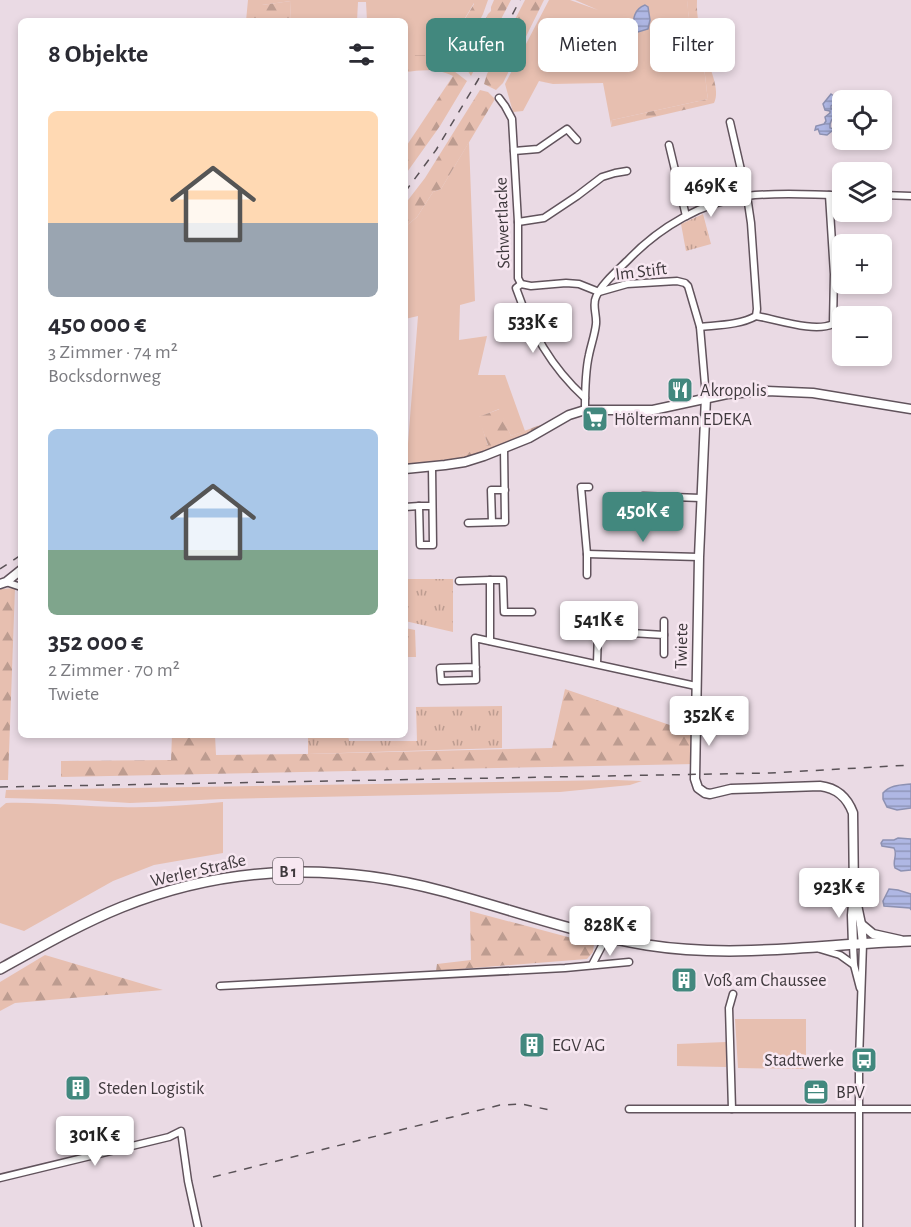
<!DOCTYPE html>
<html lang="de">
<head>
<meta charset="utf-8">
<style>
  body { margin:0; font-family:"Alegreya Sans",sans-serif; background:#f7f7f7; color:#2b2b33; height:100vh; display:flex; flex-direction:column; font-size:22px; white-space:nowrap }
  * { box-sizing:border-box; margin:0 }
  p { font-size:20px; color:#7c7c81 }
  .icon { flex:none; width:33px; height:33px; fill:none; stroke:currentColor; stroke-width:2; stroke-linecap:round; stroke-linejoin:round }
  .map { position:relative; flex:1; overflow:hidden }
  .panel { position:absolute; left:18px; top:18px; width:390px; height:720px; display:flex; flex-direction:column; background:#fff; border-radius:9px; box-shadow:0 3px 9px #0003 }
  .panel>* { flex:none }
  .guide { position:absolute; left:426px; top:18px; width:394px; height:54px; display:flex; gap:12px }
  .fabs { position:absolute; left:832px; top:90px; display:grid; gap:12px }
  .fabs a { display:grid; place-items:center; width:60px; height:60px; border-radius:9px; background:#fff; box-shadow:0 3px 9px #0003; font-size:30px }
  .price { position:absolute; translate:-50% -51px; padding:0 14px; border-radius:6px; background:#fff; color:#222; font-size:20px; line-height:39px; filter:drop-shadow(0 2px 3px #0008) }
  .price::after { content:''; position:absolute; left:50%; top:36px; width:18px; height:14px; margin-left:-9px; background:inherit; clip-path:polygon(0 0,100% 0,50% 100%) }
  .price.current { background:#42887e; color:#fff }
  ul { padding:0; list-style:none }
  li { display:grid; align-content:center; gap:12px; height:318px; padding:0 30px }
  li span { display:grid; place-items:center; height:186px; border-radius:9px; color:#555 }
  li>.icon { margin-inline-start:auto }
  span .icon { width:108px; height:108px; fill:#fffc; stroke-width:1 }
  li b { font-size:26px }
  h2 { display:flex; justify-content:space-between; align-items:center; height:72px; padding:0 30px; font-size:26px }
  .tag { padding:0 21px; border-radius:9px; background:#fff; box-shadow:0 3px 9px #0003; font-size:21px; line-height:54px }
  .tag.current { background:#42887e; color:#fff }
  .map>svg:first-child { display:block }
</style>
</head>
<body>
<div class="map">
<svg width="911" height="1227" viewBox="0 0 911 1227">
  <defs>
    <pattern id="forest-firs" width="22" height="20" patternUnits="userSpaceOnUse" patternTransform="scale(1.5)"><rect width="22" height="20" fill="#e7bfb0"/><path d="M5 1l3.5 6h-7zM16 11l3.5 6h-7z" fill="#bd9c90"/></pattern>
    <pattern id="park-tufts" width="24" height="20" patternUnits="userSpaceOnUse" patternTransform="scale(1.5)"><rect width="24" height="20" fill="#e7bfb0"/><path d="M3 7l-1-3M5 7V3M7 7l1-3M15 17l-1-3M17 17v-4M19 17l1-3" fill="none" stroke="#bd9c90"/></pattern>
    <pattern id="water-rules" width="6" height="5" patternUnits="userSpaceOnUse" patternTransform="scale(1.5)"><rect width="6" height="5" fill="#afb7e4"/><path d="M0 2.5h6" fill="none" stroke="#9096ba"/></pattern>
  </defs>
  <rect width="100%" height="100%" fill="#eadae4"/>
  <g fill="#e7bfb0">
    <path d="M262 0H474V3L443 55H405V21H367L366 2H358L357 21H290L291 1 262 5Z"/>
    <path d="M549 0H570L598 10 575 0H688C686 24 698 43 703 66 706 76 706 88 708 99L612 120 611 125 603 83 553 84 539 81 523 111 513 112 505 84Z"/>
    <path d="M469 142 475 301 460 305 459 340 487 336 478 375H505L525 431 511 436 499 409 479 417 488 446 459 456V463L406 469 418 316 405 319V227L417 217 433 192 441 189Z"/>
    <path d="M615 780 642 781 630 785 560 792 222 799 130 803 82 800 5 798 6 790Z"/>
    <path d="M223 802V853L154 865 113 881 24 931 0 923V808L6 803C44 802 83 807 121 807 155 808 189 805 223 802Z"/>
    <path d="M735 1019H806V1069L738 1068Z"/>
    <path d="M726 1042V1067L677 1066V1044Z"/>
  </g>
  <g fill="url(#forest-firs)">
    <path d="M248 0H262V5L291 1 290 21H246Z"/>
    <path d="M474 0H488L483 14 454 71 467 81 440 126 405 175V148L453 76C437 68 422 70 405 72V55H443L474 4Z"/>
    <path d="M494 0H511L471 76 464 65 488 14 491 11V7Z"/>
    <path d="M525 0H544L503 83 496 90 484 84 487 74Z"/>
    <path d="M688 0H697C696 17 701 36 705 52 709 67 721 90 714 103L611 127 612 120 708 99C706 88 706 76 703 65 698 43 686 24 688 0Z"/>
    <path d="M480 90 488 92 495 99 441 189 433 192 417 217 405 227V204L425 178Z"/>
    <path d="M500 409 511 436 540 425V433L459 463V456L488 445 478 417Z"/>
    <path d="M15 588 8 780H0V589Z"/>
    <path d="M565 689 696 734 695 764 61 777V761L171 760 172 735H215L216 755 308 754 552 748Z"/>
    <path d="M470 911 594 944 593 952 587 959 436 971 437 964 471 960Z"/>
    <path d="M45 955 163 990 15 1003 0 1011V982Z"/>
  </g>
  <g fill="url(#park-tufts)">
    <path d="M703 214 711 244 686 251 681 224Z"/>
    <path d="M405 579H453V632L405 621Z"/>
    <path d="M405 628 415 630 416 657H405Z"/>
    <path d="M502 706V748L308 754V735H348L349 741H417L416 707Z"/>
  </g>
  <g fill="url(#water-rules)" stroke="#8d91b2" stroke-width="1.5">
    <path d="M645 5 648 7 650 20 648 29 638 32 633 29C633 19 634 9 645 5Z"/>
    <path d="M831 94 839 100 841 104 840 106 834 104 831 106V109L835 108 839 109V112C834 117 829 120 830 128L843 131V133L832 131 827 135 820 134 818 129 815 130 816 126 824 124 826 121 825 117 830 113V111L825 110 823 104Z"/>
    <path d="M911 784V808L897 810 887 807 883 799V793C890 785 900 785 911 784Z"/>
    <path d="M898 838 911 839V870L901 871 895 868C892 861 898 855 894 848L882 846 881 843 883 840H894Z"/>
    <path d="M889 889 898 890 911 894V910L910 908 884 906 883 901Z"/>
  </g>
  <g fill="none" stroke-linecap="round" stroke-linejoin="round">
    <g stroke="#61535c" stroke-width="9">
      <g id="street">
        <path d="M499 98 505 106 512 119 518 222V278L521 284"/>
        <path d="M669 145 686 216"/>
        <path d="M514 151 538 149 567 129 577 140"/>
        <path d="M882 195 911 196"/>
        <path d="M518 222 544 218 577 196 602 177 615 173 627 171"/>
        <path d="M521 284 531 286 566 283 579 284 599 292 627 284 677 281 685 283 688 286 700 327 706 397"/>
        <path d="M521 284 516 288C531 331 551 367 585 398"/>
        <path d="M756 316C776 319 814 333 833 324L834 274 829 195"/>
        <path d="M700 327C718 325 740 325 756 316L757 309 751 223 747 196 730 122"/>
        <path d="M585 410C585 392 585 372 589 355 591 345 595 334 596 324 597 315 592 305 596 297 601 284 619 269 629 259 660 227 702 202 747 196 779 192 812 195 843 195"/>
        <path d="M432 467 433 545H420L419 506H432"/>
        <path d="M643 496 701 498"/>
        <path d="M405 507 419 506"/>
        <path d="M492 522 491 490H505"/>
        <path d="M468 523 505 522 504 448"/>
        <path d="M587 554 699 557"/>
        <path d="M587 575V554L581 487H589"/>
        <path d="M490 580H503L504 612H532"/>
        <path d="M459 581 490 580V641"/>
        <path d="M6 582 21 587"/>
        <path d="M578 631H598"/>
        <path d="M664 635V621"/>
        <path d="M597 664 598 631 664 635V654"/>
        <path d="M476 667 440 668 441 681 476 680 475 638 696 686"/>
        <path d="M853 945 854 965 860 988"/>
        <path d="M820 949 840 955 854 965"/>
        <path d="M592 965 606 938"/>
        <path d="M220 986 565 968 629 962"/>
        <path d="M629 1109H911"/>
        <path d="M732 1109 729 1008 733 994"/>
        <path d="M0 1178 169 1137 181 1131 188 1181 198 1227"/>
        <path d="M859 1227V1060L863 944"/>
      </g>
    </g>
    <g stroke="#61535c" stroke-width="11">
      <g id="secondary">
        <path d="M706 397 699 557 695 779 698 788 705 793 710 794 731 789 820 786C837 788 847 797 853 813L854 895 852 915 853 945"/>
        <path d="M405 469 445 465 465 462 484 456 529 438 569 415 585 410H653L727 394 767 391 813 393 911 409"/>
        <path d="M0 584 6 582 21 570"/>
        <path d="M856 900 861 924 863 944"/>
        <path d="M861 924 873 934 900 940"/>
      </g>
    </g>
    <g stroke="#61535c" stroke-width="12">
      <path id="primary" d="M0 969C40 947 80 924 122 907 227 865 333 862 442 891 510 909 577 934 647 945 736 959 822 944 911 941"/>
    </g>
    <use href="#street" stroke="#fff" stroke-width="6"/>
    <use href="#secondary" stroke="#fff" stroke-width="8"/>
    <use href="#primary" stroke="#fff" stroke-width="9"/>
    <g stroke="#5a5257" stroke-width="1.5" stroke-dasharray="8 8" stroke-linecap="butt">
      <path d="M405 192 436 150 478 80 520 0"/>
      <path d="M0 569 21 555"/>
      <path d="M0 787 770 773 911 765"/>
      <path d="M213 1177 500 1105 522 1104 554 1111"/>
    </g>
  </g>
  <defs>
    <g id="restaurant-square" transform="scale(1.35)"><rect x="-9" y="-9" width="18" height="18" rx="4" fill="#42887e" stroke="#f7e7f1"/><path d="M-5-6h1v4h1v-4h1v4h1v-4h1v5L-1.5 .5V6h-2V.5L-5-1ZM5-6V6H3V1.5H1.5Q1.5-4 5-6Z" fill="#fff"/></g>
    <g id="supermarket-square" transform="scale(1.35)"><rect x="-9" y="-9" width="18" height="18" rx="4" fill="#42887e" stroke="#f7e7f1"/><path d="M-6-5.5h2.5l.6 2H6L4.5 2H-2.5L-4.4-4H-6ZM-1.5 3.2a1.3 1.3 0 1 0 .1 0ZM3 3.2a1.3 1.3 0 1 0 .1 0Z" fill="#fff"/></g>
    <g id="building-square" transform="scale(1.35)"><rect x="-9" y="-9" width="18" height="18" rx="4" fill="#42887e" stroke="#f7e7f1"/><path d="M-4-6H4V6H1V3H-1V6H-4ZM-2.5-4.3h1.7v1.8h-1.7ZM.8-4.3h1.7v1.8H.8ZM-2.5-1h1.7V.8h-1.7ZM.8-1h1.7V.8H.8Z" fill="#fff"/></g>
    <g id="bus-square" transform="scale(1.35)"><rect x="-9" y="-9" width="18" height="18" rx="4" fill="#42887e" stroke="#f7e7f1"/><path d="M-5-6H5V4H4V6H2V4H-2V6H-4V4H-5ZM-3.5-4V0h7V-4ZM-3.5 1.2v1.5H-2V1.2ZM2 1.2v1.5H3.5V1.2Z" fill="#fff"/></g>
    <g id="office-square" transform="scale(1.35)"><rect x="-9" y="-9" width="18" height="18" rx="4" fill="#42887e" stroke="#f7e7f1"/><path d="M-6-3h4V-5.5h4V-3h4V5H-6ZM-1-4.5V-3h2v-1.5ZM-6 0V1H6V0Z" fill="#fff"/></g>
  </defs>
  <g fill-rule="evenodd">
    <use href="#restaurant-square" x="680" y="390"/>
    <use href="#supermarket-square" x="595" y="419"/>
    <use href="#building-square" x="684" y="980"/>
    <use href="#building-square" x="532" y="1045"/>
    <use href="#bus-square" x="864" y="1060"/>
    <use href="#building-square" x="78" y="1088"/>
    <use href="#office-square" x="816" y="1092"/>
  </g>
  <g text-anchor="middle" stroke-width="5" stroke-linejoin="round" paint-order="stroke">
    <rect fill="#f7e7f1" stroke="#766d73" stroke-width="1.5" x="273" y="858" width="30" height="26" rx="4.5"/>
    <g font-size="16" font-weight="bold" fill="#3f393d">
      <text x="288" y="877">B 1</text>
    </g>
    <g font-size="18" fill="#3f393d" stroke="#f7e7f1">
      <text transform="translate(502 223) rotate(-92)" y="6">Schwertlacke</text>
      <text transform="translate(641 271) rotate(-7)" y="6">Im Stift</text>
      <text transform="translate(681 646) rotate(-89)" y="6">Twiete</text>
      <text transform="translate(198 870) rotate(-13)" y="6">Werler Straße</text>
    </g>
    <g font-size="18" fill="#3f393d" stroke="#f7e7f1" text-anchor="start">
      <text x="700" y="396">Akropolis</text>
      <text x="614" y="425">Höltermann EDEKA</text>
      <text x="704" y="986">Voß am Chaussee</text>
      <text x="552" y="1051">EGV AG</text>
      <text x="844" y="1066" text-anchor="end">Stadtwerke</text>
      <text x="98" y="1094">Steden Logistik</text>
      <text x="836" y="1098">BPV</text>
    </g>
  </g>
</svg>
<div class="fabs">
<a><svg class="icon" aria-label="locate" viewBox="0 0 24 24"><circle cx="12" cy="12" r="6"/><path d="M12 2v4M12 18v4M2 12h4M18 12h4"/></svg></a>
<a><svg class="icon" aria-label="layers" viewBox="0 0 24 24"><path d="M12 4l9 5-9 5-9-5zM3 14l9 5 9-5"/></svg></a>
<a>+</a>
<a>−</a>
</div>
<b class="price" style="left:711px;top:218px">469K €</b>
<b class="price" style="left:533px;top:354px">533K €</b>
<b class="price current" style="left:643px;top:543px">450K €</b>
<b class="price" style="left:599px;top:652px">541K €</b>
<b class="price" style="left:709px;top:747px">352K €</b>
<b class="price" style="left:839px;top:919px">923K €</b>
<b class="price" style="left:610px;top:957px">828K €</b>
<b class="price" style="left:95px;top:1167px">301K €</b>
<div class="guide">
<a class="tag current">Kaufen</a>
<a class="tag">Mieten</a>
<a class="tag">Filter</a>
</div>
<section class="panel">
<h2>8 Objekte<svg class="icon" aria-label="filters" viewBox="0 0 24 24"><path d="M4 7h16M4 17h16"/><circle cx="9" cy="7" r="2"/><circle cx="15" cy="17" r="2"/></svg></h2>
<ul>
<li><span style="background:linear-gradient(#ffd9b3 60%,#9aa5b1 0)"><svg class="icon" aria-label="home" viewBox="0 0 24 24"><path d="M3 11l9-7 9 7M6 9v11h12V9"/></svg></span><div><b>450 000 €</b><p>3 Zimmer · 74 m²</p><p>Bocksdornweg</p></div></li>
<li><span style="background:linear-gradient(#a9c7e8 65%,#7fa58c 0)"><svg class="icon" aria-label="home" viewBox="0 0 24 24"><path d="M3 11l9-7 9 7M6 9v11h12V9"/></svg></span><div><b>352 000 €</b><p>2 Zimmer · 70 m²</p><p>Twiete</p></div></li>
</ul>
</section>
</div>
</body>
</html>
